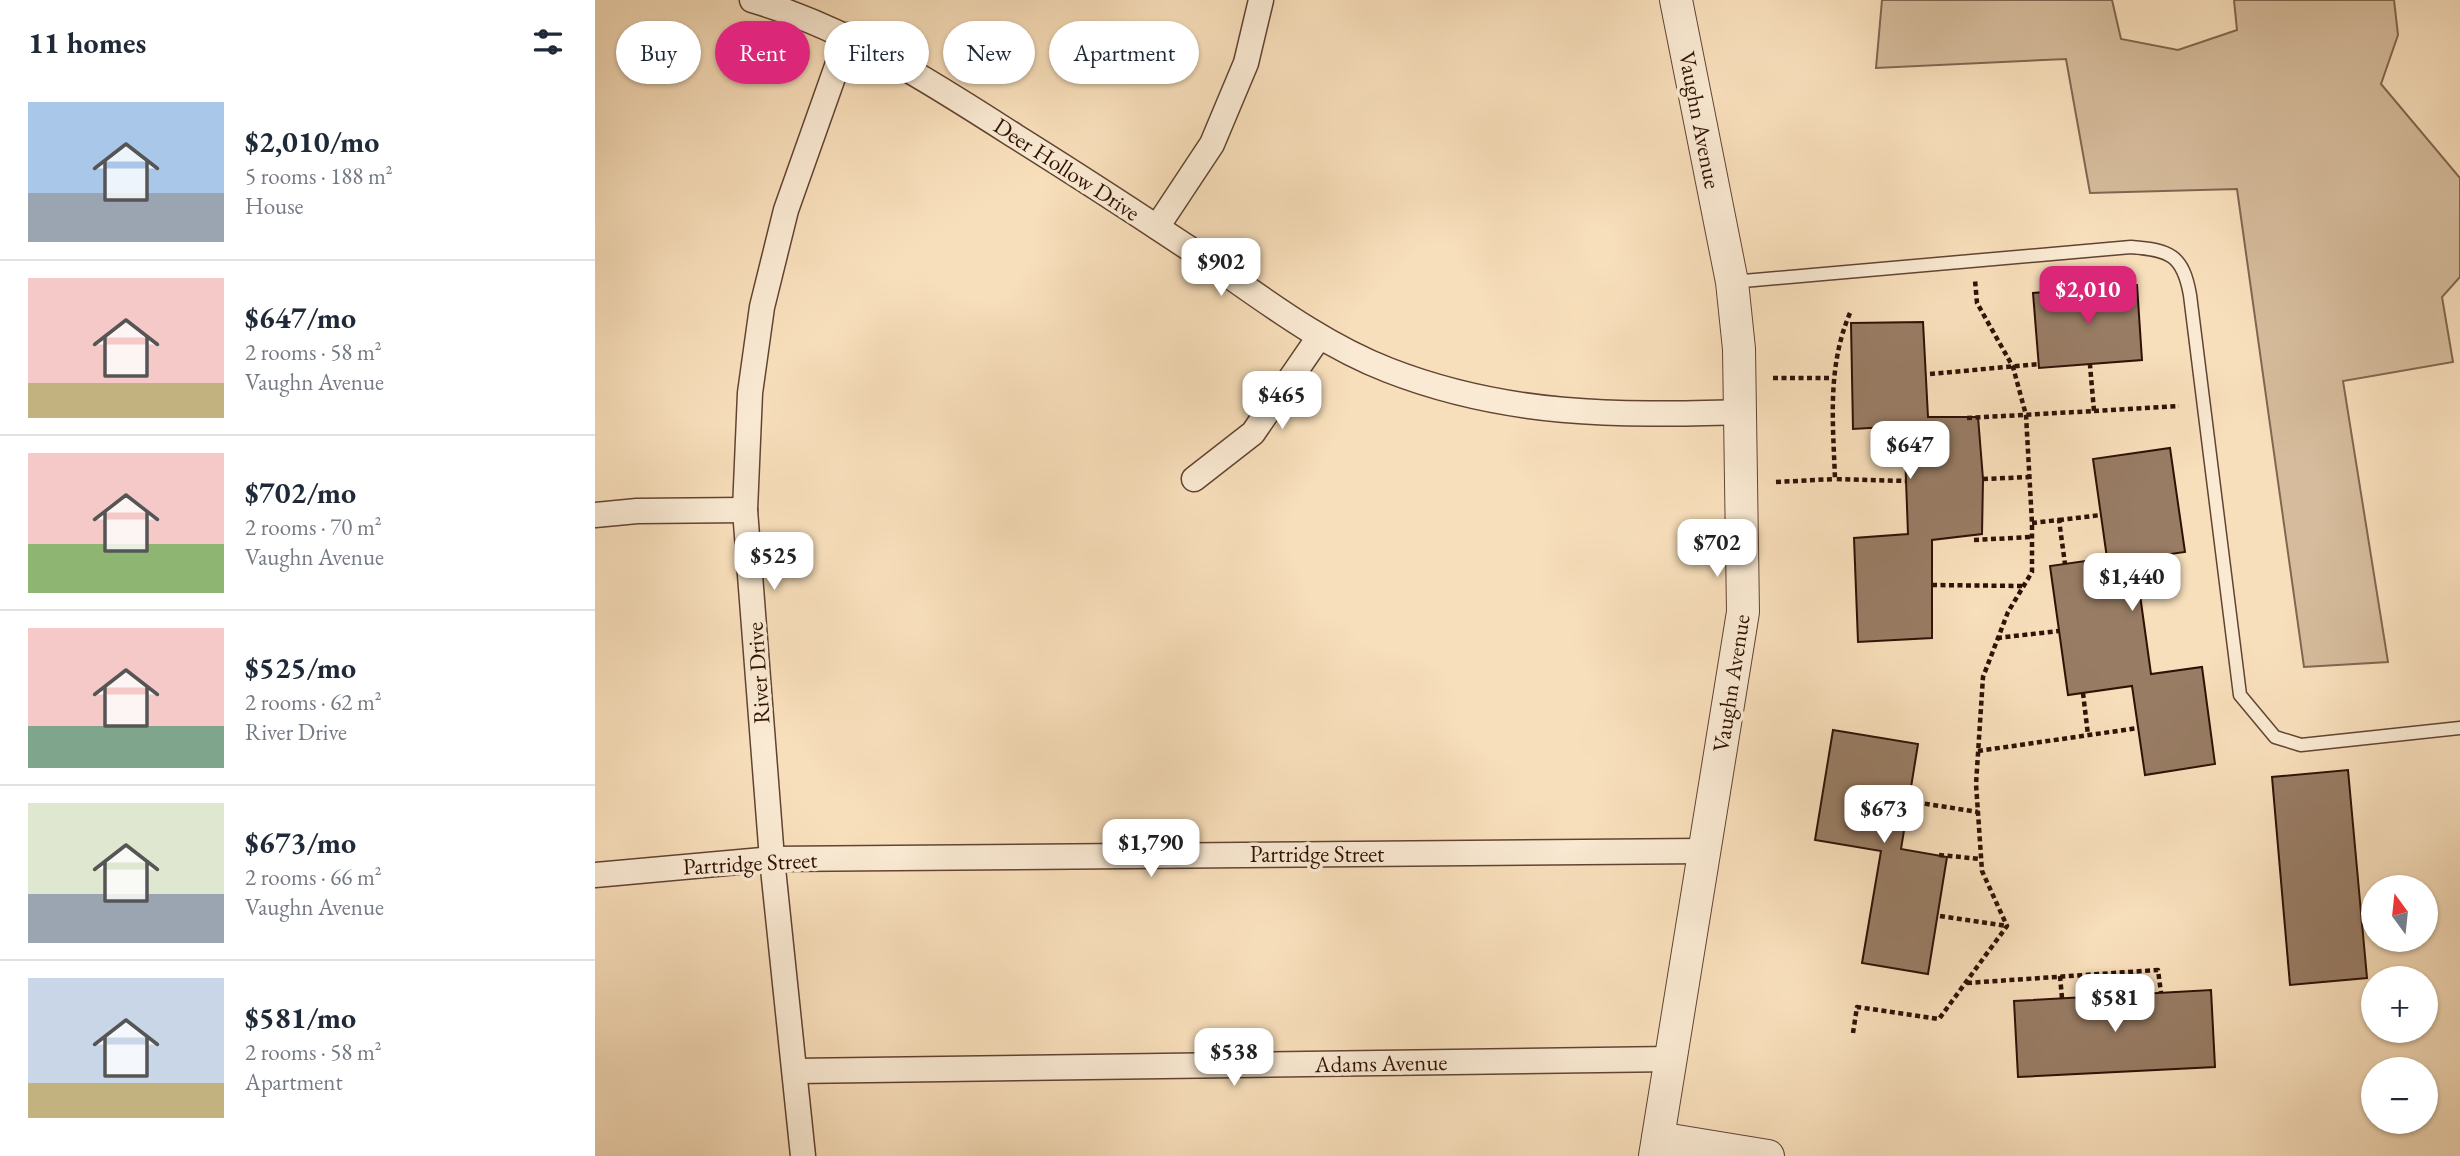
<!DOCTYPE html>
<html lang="en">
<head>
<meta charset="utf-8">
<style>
  body { margin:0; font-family:"EB Garamond",serif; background:#f2f2f3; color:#1f2937; height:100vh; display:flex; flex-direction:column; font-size:26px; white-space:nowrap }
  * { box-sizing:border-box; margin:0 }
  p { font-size:23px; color:#747a83 }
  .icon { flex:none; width:38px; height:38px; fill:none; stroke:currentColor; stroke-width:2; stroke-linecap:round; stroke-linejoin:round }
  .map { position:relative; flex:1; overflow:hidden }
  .panel { display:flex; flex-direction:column; background:#fff; width:595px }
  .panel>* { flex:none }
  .guide { position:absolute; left:21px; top:21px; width:665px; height:63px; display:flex; gap:14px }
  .needle { width:46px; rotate:345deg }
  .controls { position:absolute; left:1766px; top:875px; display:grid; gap:14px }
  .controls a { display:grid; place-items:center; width:77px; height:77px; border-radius:50%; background:#fff; box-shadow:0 2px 5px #0004; font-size:35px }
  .price { position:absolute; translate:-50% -60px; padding:0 16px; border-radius:14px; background:#fff; color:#222; font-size:23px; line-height:46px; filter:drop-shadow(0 2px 4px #0008) }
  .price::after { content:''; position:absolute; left:50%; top:42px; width:21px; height:16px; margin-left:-10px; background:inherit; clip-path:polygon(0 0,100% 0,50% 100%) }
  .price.on { background:#db2777; color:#fff }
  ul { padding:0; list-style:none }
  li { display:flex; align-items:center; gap:21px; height:175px; padding:0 28px }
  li+li { border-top:2px solid #e0e1e3 }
  li span { display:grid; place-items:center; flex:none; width:196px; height:140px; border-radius:0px; color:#555 }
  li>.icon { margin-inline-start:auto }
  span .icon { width:84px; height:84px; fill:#fffc; stroke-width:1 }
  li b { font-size:30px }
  h2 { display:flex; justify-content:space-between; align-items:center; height:84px; padding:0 28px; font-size:30px }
  .chip { padding:0 24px; border-radius:32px; background:#fff; box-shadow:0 2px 5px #0004; font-size:24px; line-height:63px }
  .chip.on { background:#db2777; color:#fff }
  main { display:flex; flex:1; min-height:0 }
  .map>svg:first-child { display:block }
</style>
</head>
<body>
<main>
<section class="panel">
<h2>11 homes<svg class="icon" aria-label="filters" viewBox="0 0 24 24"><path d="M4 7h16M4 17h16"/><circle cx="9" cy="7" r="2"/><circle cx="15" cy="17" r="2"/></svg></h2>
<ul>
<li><span style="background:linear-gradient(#a9c7e8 65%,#9aa5b1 0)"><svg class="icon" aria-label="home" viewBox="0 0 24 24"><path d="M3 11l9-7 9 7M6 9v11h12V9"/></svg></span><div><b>$2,010/mo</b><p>5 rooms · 188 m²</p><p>House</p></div></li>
<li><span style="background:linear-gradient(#f6c9c9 75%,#c2b280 0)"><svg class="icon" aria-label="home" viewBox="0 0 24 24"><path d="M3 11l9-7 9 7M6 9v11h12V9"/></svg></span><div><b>$647/mo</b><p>2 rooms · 58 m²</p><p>Vaughn Avenue</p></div></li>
<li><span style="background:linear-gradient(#f6c9c9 65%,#8fb573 0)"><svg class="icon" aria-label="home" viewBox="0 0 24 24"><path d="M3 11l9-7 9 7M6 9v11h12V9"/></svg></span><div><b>$702/mo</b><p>2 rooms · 70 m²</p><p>Vaughn Avenue</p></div></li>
<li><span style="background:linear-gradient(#f6c9c9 70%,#7fa58c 0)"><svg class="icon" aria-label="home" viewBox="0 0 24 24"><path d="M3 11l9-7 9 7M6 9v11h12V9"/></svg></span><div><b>$525/mo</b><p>2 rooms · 62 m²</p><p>River Drive</p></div></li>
<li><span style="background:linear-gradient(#dfe7d0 65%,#9aa5b1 0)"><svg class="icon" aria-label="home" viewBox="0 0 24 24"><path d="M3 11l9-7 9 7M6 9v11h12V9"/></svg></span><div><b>$673/mo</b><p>2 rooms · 66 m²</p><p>Vaughn Avenue</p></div></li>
<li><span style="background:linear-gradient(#c9d6e8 75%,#c2b280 0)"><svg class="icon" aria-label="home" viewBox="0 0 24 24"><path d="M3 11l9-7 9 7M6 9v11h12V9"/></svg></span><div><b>$581/mo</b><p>2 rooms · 58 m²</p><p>Apartment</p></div></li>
</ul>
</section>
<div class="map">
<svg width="1865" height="1156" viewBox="0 0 1865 1156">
  <rect width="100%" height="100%" fill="#f8dfbb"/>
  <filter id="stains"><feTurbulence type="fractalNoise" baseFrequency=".00286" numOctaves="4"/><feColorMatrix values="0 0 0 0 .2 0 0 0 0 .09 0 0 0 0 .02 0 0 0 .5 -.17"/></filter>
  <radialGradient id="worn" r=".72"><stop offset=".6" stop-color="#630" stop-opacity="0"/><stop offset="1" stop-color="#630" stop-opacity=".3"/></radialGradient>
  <path fill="#d6bc9c" stroke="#826650" stroke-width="2" d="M1287 0H1517L1526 39 1583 50 1642 30 1639 0H1799L1803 35 1786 84 1865 178V277L1847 297 1858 362 1748 381 1793 662 1709 667 1642 189 1495 193 1471 59 1281 68Z"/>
  <g fill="#987c64" stroke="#2f1105" stroke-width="2">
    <path d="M1542 285 1547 360 1444 368 1438 293Z"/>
    <path d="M1328 322 1333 417H1383L1388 479 1387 534 1337 540V638L1263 642 1259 538 1313 534 1309 426 1258 429 1256 323Z"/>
    <path d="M1575 448 1590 552 1540 559 1556 674 1607 667 1620 764 1550 775 1537 686 1473 695 1455 566 1512 558 1498 459Z"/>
    <path d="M1238 730 1323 744 1306 849 1352 857 1333 974 1267 963 1286 851 1220 840Z"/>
    <path d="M1753 770 1772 978 1695 985 1677 777Z"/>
    <path d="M1616 990 1620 1067 1423 1077 1419 1001Z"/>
  </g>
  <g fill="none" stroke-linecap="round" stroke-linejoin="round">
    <g stroke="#614432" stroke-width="15">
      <path id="service" d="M1137 282 1536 247C1575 250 1588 255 1595 295L1645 695 1680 737 1706 745 1865 728"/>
    </g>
    <g stroke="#614432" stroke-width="27">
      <g id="minor">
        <path d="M157 0C254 29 336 82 420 136 484 176 547 217 610 259 668 299 726 344 793 370 911 416 1022 416 1146 412"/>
        <path d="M562 227 617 144 651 63 666 0"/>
        <path d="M599 479 658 433 724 337"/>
        <path d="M0 515 42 511 150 510"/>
        <path d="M0 875 177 859 1108 851"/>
        <path d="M200 1071 1077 1059"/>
        <path d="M208 1156 177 859 150 510 155 393 167 307 191 210 253 35"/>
      </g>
    </g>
    <g stroke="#614432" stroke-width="34">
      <g id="tertiary">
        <path d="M1063 1138 1173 1156"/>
        <path d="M1060 1156 1148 612 1144 349 1137 282 1081 0"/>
      </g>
    </g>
    <g stroke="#2f1105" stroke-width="4.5" stroke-dasharray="5 3.5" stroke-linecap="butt">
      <path d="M1255 313C1232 367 1238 422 1240 479L1311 481"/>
      <path d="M1335 374 1444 364"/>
      <path d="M1178 378H1237"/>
      <path d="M1499 411 1584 406"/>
      <path d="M1372 418 1499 411 1495 365"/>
      <path d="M1388 479 1434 477"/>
      <path d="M1181 482 1240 479"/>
      <path d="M1464 520 1506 515"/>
      <path d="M1437 523 1464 520 1470 564"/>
      <path d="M1379 540 1437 537"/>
      <path d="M1337 585 1427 586"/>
      <path d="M1402 638 1464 631"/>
      <path d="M1488 693 1493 735"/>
      <path d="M1383 751 1543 728"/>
      <path d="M1313 801 1383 812"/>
      <path d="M1344 855 1386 859"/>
      <path d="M1345 916 1412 926"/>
      <path d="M1465 976 1467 998"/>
      <path d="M1372 983 1563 970 1566 993"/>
      <path d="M1258 1033 1262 1007 1344 1019 1412 926 1387 871 1381 784 1388 677 1413 612 1437 572V523L1431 415 1418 367 1382 303 1380 280"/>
    </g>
    <use href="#service" stroke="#faead3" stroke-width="12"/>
    <use href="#minor" stroke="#faead3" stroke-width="24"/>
    <use href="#tertiary" stroke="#faead3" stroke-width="32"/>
  </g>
  <g text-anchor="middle" stroke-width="7" stroke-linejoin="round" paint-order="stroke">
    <g font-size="23" fill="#2f1105" stroke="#faead3">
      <text transform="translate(1105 120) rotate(79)" y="8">Vaughn Avenue</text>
      <text transform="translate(472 169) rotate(33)" y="8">Deer Hollow Drive</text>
      <text transform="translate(163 673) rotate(-94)" y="8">River Drive</text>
      <text transform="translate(1136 683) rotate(-81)" y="8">Vaughn Avenue</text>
      <text x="722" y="862">Partridge Street</text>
      <text transform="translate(155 863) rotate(-3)" y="8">Partridge Street</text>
      <text transform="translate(786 1063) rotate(-1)" y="8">Adams Avenue</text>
    </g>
  </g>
  <rect width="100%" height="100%" filter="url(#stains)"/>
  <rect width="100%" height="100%" fill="url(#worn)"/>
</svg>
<div class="controls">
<a><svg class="needle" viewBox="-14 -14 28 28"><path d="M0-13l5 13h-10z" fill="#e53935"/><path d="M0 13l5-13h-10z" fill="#747a83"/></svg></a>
<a>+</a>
<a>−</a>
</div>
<b class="price" style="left:626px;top:298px">$902</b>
<b class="price on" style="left:1493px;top:326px">$2,010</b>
<b class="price" style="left:687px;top:431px">$465</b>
<b class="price" style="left:1315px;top:481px">$647</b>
<b class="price" style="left:1122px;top:579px">$702</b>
<b class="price" style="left:179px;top:592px">$525</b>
<b class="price" style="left:1537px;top:613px">$1,440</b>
<b class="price" style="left:1289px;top:845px">$673</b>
<b class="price" style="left:556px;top:879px">$1,790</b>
<b class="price" style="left:1520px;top:1034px">$581</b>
<b class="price" style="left:639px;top:1088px">$538</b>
<div class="guide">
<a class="chip">Buy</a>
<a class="chip on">Rent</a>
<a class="chip">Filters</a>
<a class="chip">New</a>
<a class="chip">Apartment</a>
</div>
</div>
</main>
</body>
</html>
